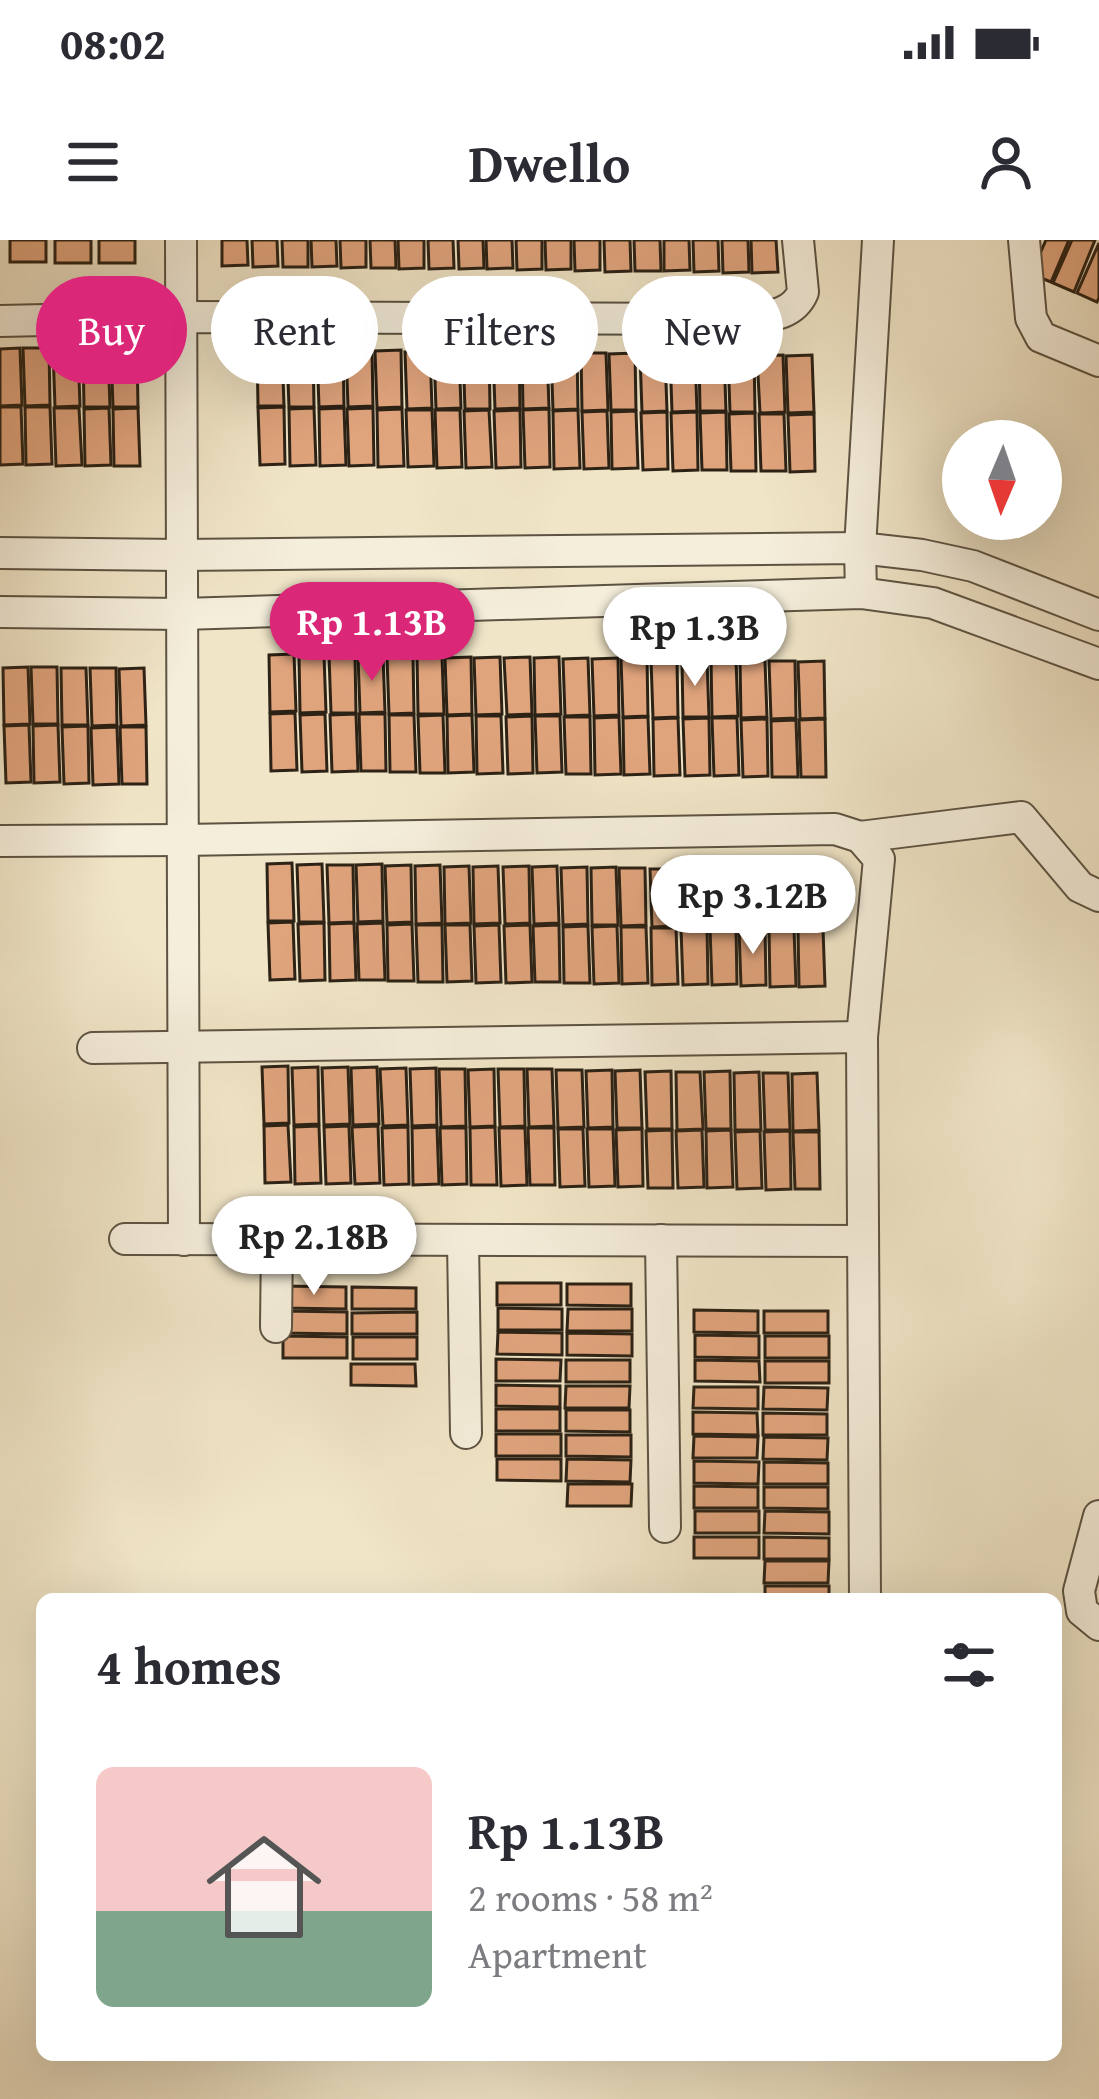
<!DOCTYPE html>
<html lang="en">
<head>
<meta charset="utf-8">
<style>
  body { margin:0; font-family:"Gentium Book Plus",serif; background:#f2f2f3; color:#2b2b33; height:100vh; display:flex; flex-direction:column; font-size:45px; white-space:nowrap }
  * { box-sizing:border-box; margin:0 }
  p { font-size:39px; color:#7c7c81 }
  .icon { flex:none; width:66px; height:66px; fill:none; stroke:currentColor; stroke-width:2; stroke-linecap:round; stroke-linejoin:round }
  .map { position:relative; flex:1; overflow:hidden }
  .sheet { position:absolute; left:36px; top:1353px; width:1026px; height:468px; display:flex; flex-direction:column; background:#fff; border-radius:18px; box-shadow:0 12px 48px #0002 }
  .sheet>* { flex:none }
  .top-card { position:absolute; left:36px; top:36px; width:1029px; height:108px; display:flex; gap:24px }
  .needle { width:78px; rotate:182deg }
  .fabs { position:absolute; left:942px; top:180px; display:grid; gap:24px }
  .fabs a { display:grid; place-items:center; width:120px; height:120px; border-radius:50%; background:#fff; box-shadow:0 12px 48px #0002; font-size:60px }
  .price { position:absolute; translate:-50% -102px; padding:0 27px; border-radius:42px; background:#fff; color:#222; font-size:39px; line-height:78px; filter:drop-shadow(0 3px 6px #0008) }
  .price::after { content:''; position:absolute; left:50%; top:72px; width:36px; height:27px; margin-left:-18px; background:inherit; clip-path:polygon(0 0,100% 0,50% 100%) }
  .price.selected { background:#db2777; color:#fff }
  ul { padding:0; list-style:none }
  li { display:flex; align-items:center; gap:36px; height:300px; padding:0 60px }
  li+li { border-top:3px solid #e1e1e2 }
  li span { display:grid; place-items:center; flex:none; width:336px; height:240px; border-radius:18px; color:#555 }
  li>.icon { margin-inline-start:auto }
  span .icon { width:144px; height:144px; fill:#fffc; stroke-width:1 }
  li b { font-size:51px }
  h2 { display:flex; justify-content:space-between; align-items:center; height:144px; padding:0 60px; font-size:51px }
  .tag { padding:0 42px; border-radius:54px; background:#fff; box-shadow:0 12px 48px #0002; font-size:42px; line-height:108px }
  .tag.selected { background:#db2777; color:#fff }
  .status { display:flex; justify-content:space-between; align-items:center; height:84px; padding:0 60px; background:#fff; direction:ltr }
  .status svg { height:33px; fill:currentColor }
  header { display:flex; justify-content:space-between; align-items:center; height:156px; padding:0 60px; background:#fff; font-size:54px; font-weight:700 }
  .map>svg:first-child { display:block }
</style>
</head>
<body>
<div class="status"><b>08:02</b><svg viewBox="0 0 49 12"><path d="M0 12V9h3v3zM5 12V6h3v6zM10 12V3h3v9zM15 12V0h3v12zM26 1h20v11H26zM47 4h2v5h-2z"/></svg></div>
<header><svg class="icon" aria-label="menu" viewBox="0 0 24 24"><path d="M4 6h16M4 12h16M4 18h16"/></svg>Dwello<svg class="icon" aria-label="person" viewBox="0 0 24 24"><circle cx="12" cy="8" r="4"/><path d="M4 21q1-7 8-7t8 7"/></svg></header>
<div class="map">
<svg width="1099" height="1859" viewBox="0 0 1099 1859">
  <rect width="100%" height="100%" fill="#f0e5c7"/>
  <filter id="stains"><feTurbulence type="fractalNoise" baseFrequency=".00167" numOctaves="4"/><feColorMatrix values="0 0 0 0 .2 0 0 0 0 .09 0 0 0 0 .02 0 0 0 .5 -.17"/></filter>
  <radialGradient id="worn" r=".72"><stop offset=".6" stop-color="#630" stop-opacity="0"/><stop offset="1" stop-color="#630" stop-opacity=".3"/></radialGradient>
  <g fill="#e0a47d" stroke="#2c2215" stroke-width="3">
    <rect x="10" y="0" width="36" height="22"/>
    <rect x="55" y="0" width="36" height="23"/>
    <rect x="99" y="0" width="36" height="23"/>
    <path d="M222 0H247L248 25 222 26Z"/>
    <path d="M252 0H277L278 26 253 27Z"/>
    <path d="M282 0H308V27H283Z"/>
    <path d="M311 0H336L337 26 312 27Z"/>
    <path d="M340 0H366V27L341 28Z"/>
    <path d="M370 0H395L396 28H371Z"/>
    <path d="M398 0H424V28L399 29Z"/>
    <path d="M428 0H453L454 28 429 29Z"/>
    <path d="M458 0H483L484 28 459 29Z"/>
    <path d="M486 0H512L513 28 487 29Z"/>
    <path d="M516 0H542V29L517 30Z"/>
    <path d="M545 0H571V29L546 30Z"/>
    <path d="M574 0H600V30L575 31Z"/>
    <path d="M604 0H630L631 31 605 32Z"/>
    <path d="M634 0H660L661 31H635Z"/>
    <path d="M664 0H689L690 30 664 31Z"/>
    <path d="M693 0H718L719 31 694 32Z"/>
    <path d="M722 0H748L749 32 723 33Z"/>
    <path d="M751 0H776L778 32 752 33Z"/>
    <path d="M1046 0H1069L1051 42 1031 34Z"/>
    <path d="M1072 0H1095L1074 52 1053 43Z"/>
    <path d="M1099 3V58L1097 62 1077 53Z"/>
    <path d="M20 108 22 165 0 166V109Z"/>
    <path d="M23 108H49L50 165 25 166Z"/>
    <path d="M53 109H78L80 166 55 167Z"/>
    <path d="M137 109 138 167H113L111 110Z"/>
    <path d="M257 109H282L284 166H258Z"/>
    <path d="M372 109 373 166 348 167 346 110Z"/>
    <path d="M83 110H108L110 167H84Z"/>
    <path d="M313 110 314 167H289L287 111Z"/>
    <path d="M317 110H343L344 166 319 167Z"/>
    <path d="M401 110 402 167 377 168 375 111Z"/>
    <path d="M430 111 432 168 407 169 405 112Z"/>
    <path d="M459 111 461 168 436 169 434 112Z"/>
    <path d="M489 111 490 169H465L463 112Z"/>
    <path d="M547 111 549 168 523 169 522 112Z"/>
    <path d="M493 112H519L520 168 495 169Z"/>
    <path d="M577 112 578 169 553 170 551 113Z"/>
    <path d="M581 113H606L608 170 582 171Z"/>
    <path d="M635 113 636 170H611L609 114Z"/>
    <path d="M724 113 726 171H700L699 114Z"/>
    <path d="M665 114 667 171 642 172 640 115Z"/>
    <path d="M670 114H695L697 171 672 172Z"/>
    <path d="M754 114 755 172H730L728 115Z"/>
    <path d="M783 115 785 172 760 173 757 116Z"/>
    <path d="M812 115 814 172 788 173 786 116Z"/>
    <path d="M0 167H21L23 224 0 225Z"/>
    <path d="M25 167H50L52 224 26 225Z"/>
    <path d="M284 167 285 224 260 225 258 168Z"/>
    <path d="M54 168H79L82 225 56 226Z"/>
    <path d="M109 168 111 225 85 226 84 169Z"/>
    <path d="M138 168 140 226H114L113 169Z"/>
    <path d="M314 168 316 225 290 226 289 169Z"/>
    <path d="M344 168 346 225 320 226 319 169Z"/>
    <path d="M373 168 374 225 349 226 347 169Z"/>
    <path d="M402 169 404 226 378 227 377 170Z"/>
    <path d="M549 169 550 227 525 228 523 170Z"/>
    <path d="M406 170H432L434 226 408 227Z"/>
    <path d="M435 170H460L462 227 437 228Z"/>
    <path d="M489 170 492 227 466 228 464 171Z"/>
    <path d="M520 170 521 227 496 228 494 171Z"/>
    <path d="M578 170 580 228 554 229 553 171Z"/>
    <path d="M607 171 609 228 584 229 582 172Z"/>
    <path d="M636 171 638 228 612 229 611 172Z"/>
    <path d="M667 172 668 229 643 230 641 173Z"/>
    <path d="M697 172 698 230 673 231 671 173Z"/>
    <path d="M726 172 727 230H702L700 173Z"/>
    <path d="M755 173 756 231H731L729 174Z"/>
    <path d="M759 174H784L786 231H761Z"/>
    <path d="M814 174 815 231 790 232 788 175Z"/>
    <path d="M294 414 296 471 270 472 269 415Z"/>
    <path d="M324 415 326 472 300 473 299 416Z"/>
    <path d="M355 415 356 473H331L329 416Z"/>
    <path d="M383 415 385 472 360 473 358 416Z"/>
    <path d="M413 416 414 473 389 474 387 417Z"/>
    <path d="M442 416 444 474H418L417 417Z"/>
    <path d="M471 417 472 474 447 475 445 418Z"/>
    <path d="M500 417 502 474 476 475 474 418Z"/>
    <path d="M530 417 532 474 507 475 504 418Z"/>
    <path d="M559 417 561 474 535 475 534 418Z"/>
    <path d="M588 418 590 475 565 476 563 419Z"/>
    <path d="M618 418 619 475 594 476 592 419Z"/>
    <path d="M647 418 648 476 623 477 621 419Z"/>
    <path d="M736 419 738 476 712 477 711 420Z"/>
    <path d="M651 420H677L678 477 653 478Z"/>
    <path d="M707 420 709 477H683L682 421Z"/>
    <path d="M740 421H765L767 477 741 478Z"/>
    <path d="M769 421H795L796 478 771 479Z"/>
    <path d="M824 421 825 478 800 479 798 422Z"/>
    <path d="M28 427 30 484 4 485 3 428Z"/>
    <path d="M31 427H57L58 484H33Z"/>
    <path d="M61 428H86L88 485H62Z"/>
    <path d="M90 428H116L117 485 92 486Z"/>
    <path d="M144 428 146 485 121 486 119 429Z"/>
    <path d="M295 473 297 530 271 531 270 474Z"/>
    <path d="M325 474 327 531 302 532 300 475Z"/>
    <path d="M356 474 358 531 332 532 330 475Z"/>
    <path d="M359 474H385L386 531H361Z"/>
    <path d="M389 475H414L416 532H390Z"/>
    <path d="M443 475 445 533H420L418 476Z"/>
    <path d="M472 475 474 532 448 533 447 476Z"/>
    <path d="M476 476H501L503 533 477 534Z"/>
    <path d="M532 476 533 533 508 534 506 477Z"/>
    <path d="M535 476H560L562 532 537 533Z"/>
    <path d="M564 477H590L591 534H566Z"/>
    <path d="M619 477 621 534 595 535 594 478Z"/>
    <path d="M648 477 650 534 624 535 623 478Z"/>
    <path d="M678 478 680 535 654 536 653 479Z"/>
    <path d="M709 478 710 535 685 536 683 479Z"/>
    <path d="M712 478H737L739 535 714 536Z"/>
    <path d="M767 479 768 536 743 537 741 480Z"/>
    <path d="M825 479 826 537H801L799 480Z"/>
    <path d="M796 480 798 537H772L771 481Z"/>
    <path d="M29 485 31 542 6 543 4 486Z"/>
    <path d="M58 485 60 542 34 543 33 486Z"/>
    <path d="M88 486 89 543 64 544 62 487Z"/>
    <path d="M117 487 119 544 93 545 91 488Z"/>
    <path d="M120 487H146L147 544H122Z"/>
    <path d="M292 623 294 681H268L267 624Z"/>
    <path d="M322 624 324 682H299L297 625Z"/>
    <path d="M382 624 383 681 358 682 356 625Z"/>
    <path d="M327 625H353L354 682 329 683Z"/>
    <path d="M411 625 412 682 387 683 385 626Z"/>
    <path d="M440 625 442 683 416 684 415 626Z"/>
    <path d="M469 626 471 683 445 684 444 627Z"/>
    <path d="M498 626 500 683 474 684 473 627Z"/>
    <path d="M529 626 530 683 505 684 503 627Z"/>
    <path d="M557 626 559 683 534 684 532 627Z"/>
    <path d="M587 627 588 684 563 685 561 628Z"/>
    <path d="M616 627 618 685H592L591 628Z"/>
    <path d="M619 628H645L646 685 621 686Z"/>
    <path d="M650 629H675L677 686 652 687Z"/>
    <path d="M705 629 707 686 682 687 680 630Z"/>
    <path d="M709 629H734L736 685 710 686Z"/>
    <path d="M738 630H763L765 687H740Z"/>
    <path d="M793 630 794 687 769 688 768 631Z"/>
    <path d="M822 630 823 687 798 688 796 631Z"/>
    <path d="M293 682 295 739 270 740 268 683Z"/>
    <path d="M324 683 325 740 300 741 298 684Z"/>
    <path d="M354 683 356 740 330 741 329 684Z"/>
    <path d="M383 683 385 740H359L357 684Z"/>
    <path d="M412 684 414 741H388L387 685Z"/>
    <path d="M416 685H442L443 742H418Z"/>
    <path d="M445 685H470L472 741 447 742Z"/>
    <path d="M499 685 501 742 476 743 474 686Z"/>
    <path d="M530 685 532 742 506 743 504 686Z"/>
    <path d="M559 685 560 742H535L533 686Z"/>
    <path d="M588 686 590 743H564L563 687Z"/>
    <path d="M617 686 619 743 594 744 592 687Z"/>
    <path d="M621 687H646L648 743 622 744Z"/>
    <path d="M707 687 708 744 683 745 681 688Z"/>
    <path d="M736 687 737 744 712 745 710 688Z"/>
    <path d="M651 688H676L678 744 652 745Z"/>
    <path d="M765 688 766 745 741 746 739 689Z"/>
    <path d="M794 689 796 746 770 747 769 690Z"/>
    <path d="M798 689H823L825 746 799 747Z"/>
    <path d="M288 826 289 883 264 884 262 827Z"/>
    <path d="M318 827 319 884 294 885 292 828Z"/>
    <path d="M348 827 350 884 324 885 322 828Z"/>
    <path d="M377 827 379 884 353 885 351 828Z"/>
    <path d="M406 828 408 885 383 886 380 829Z"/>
    <path d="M436 828 437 885 412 886 410 829Z"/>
    <path d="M439 829H465L466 886 441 887Z"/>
    <path d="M494 829 495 886 470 887 468 830Z"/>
    <path d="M498 829H524L525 886 500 887Z"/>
    <path d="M527 829H552L554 886 529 887Z"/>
    <path d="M556 830H582L584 887 558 888Z"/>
    <path d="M612 830 613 887 588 888 586 831Z"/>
    <path d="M640 830 642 888H617L615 831Z"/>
    <path d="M671 831 672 889H647L645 832Z"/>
    <path d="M730 831 731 889H706L704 832Z"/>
    <path d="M676 832H700L703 889 677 890Z"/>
    <path d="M759 832 761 890H735L734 833Z"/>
    <path d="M763 833H788L790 890H765Z"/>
    <path d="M817 833 819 890 793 891 792 834Z"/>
    <path d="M288 885 291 942 265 943 264 886Z"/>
    <path d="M319 886 321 943 295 944 294 887Z"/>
    <path d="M349 886 351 943 326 944 324 887Z"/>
    <path d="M378 886 380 943 355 944 352 887Z"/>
    <path d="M408 887 409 944 384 945 382 888Z"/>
    <path d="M437 887 439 944 413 945 412 888Z"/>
    <path d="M495 887 497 945H471L470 888Z"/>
    <path d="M440 888H466L467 944 442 945Z"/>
    <path d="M499 888H525L527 945 501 946Z"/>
    <path d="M528 888H554L555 945H530Z"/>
    <path d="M558 889H583L585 946 560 947Z"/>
    <path d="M587 889H613L615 946 589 947Z"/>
    <path d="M642 889 643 946 618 947 616 890Z"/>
    <path d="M672 890 673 948H648L646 891Z"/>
    <path d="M702 890 704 947 678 948 676 891Z"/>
    <path d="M731 890 733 947 707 948 706 891Z"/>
    <path d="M760 891 762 948 737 949 735 892Z"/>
    <path d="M790 891 791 949 766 950 764 892Z"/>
    <path d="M793 892H819L820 949H795Z"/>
    <rect x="497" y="1043" width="64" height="22"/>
    <path d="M567 1044H631V1066L567 1065Z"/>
    <path d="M282 1046 346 1047V1069L282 1068Z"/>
    <path d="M352 1047 416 1048V1069H352Z"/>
    <path d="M498 1068 562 1069V1090H498Z"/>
    <path d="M568 1069H632V1091H567Z"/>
    <path d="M694 1070 758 1071V1093L694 1092Z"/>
    <path d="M283 1071 347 1072V1094L282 1093Z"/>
    <rect x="764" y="1071" width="64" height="22"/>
    <path d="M417 1072V1094H352V1073Z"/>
    <path d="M498 1092 562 1093V1115L497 1114Z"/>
    <path d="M567 1093 632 1094V1116L567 1115Z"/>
    <path d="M695 1095 759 1096V1118L695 1117Z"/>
    <path d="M283 1096 347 1097V1118H283Z"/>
    <rect x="765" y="1096" width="64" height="22"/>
    <rect x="353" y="1097" width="64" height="22"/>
    <path d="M496 1119 561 1120 560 1141H496Z"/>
    <rect x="566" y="1120" width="64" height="22"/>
    <path d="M695 1120 759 1121 760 1142 695 1141Z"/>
    <rect x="765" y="1121" width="64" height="22"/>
    <path d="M351 1124H415L416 1146 351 1145Z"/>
    <path d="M496 1145 560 1146V1167L496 1166Z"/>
    <path d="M566 1146H630L629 1168H565Z"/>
    <path d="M694 1147H758V1169L693 1168Z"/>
    <path d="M764 1147 828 1148 827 1170 763 1169Z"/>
    <rect x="496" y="1169" width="64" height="22"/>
    <path d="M566 1170H630V1192L566 1191Z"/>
    <path d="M693 1172 757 1173 758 1195 693 1194Z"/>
    <path d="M763 1173 827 1174V1195H763Z"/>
    <rect x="496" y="1194" width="65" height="22"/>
    <path d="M566 1195H631V1217L566 1216Z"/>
    <path d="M694 1196 758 1197 757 1218H693Z"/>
    <path d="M764 1197 828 1198 827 1220 763 1219Z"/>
    <path d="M497 1219H561V1241L497 1240Z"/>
    <path d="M567 1219 631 1220 630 1242 566 1241Z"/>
    <path d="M694 1221 759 1222 758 1244 694 1243Z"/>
    <path d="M764 1222 828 1223V1244H764Z"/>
    <path d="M568 1244H632L631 1266H567Z"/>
    <path d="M694 1246 758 1247V1268H694Z"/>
    <path d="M764 1247H828V1269L764 1268Z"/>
    <rect x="695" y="1271" width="64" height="22"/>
    <path d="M765 1271 829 1272V1294L764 1293Z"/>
    <rect x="694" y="1297" width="65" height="21"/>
    <path d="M764 1297 829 1298V1319H764Z"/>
    <path d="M765 1321H829L828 1343H764Z"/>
    <rect x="765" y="1346" width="64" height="13"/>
  </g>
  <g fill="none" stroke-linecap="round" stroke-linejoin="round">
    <g stroke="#5d5342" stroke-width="34">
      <g id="street">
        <path d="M181 0 184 1000"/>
        <path d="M1024 0 1031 78 1041 97 1099 121"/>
        <path d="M0 81 181 77 745 79C768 76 793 76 803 52L798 0"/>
        <path d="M0 313 180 315 860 308 922 315 973 326 1099 375"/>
        <path d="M861 353 860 308 878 0"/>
        <path d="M0 372 182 374 861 353 933 363 1099 424"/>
        <path d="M860 597 1021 577 1080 647 1099 656"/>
        <path d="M0 601 183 600 835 589 860 597 879 619 862 797 865 1359"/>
        <path d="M93 808 862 797"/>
        <path d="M125 999 863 1001"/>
        <path d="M661 1000 665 1287"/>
        <path d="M463 1001 466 1193"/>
        <path d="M276 1087 277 1001"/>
        <path d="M1099 1276 1079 1351 1082 1371 1099 1385"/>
      </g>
    </g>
    <use href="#street" stroke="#f5eedb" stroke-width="30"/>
  </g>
  <rect width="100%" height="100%" filter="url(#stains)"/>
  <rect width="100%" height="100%" fill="url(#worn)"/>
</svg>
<div class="fabs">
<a><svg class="needle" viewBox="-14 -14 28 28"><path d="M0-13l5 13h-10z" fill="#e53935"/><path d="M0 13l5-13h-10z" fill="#7c7c81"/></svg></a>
</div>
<b class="price selected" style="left:372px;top:444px">Rp 1.13B</b>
<b class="price" style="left:695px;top:449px">Rp 1.3B</b>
<b class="price" style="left:753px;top:717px">Rp 3.12B</b>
<b class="price" style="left:314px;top:1058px">Rp 2.18B</b>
<div class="top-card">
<a class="tag selected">Buy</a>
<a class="tag">Rent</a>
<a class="tag">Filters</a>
<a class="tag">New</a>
</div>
<section class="sheet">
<h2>4 homes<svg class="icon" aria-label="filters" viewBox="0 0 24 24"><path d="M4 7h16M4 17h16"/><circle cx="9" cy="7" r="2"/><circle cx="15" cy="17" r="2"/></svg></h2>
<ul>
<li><span style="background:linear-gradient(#f6c9c9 60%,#7fa58c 0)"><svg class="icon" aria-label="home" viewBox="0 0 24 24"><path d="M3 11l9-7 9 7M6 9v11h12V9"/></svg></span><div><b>Rp 1.13B</b><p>2 rooms · 58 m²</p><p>Apartment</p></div></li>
</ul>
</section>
</div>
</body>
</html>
